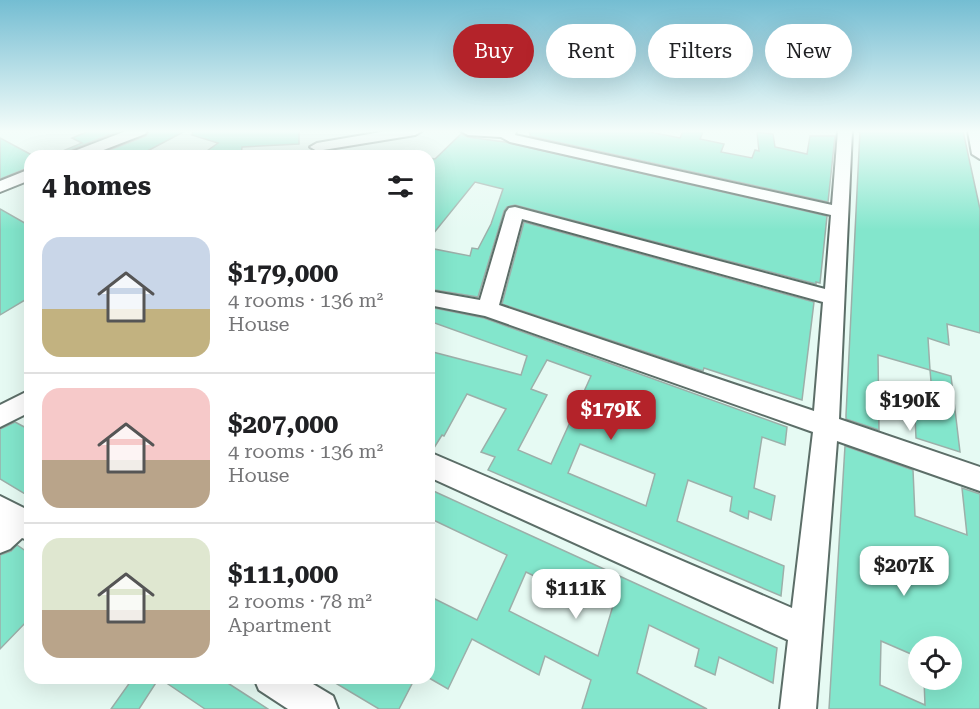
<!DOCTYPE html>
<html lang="en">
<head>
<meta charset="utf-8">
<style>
  body { margin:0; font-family:"Roboto Serif",serif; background:#f6f6f6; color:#202124; height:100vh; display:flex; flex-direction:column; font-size:22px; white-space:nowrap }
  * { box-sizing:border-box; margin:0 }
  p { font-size:20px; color:#757577 }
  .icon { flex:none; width:33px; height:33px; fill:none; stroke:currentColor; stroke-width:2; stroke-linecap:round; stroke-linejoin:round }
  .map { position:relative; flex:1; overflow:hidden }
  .side { position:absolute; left:24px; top:150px; width:411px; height:534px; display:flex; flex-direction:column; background:#fff; border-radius:18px; box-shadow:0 6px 24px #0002 }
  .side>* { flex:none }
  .banner { position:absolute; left:453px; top:24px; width:436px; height:54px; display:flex; gap:12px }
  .tools { position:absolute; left:908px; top:636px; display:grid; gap:12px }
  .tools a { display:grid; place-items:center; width:54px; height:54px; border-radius:50%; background:#fff; box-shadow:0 6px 24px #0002; font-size:30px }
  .price { position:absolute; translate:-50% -51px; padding:0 14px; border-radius:12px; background:#fff; color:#222; font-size:20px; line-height:39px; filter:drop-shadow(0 2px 3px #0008) }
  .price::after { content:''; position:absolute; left:50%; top:36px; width:18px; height:14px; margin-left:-9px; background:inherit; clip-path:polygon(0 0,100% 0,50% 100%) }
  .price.current { background:#b4232a; color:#fff }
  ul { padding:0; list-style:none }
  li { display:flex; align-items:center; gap:18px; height:150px; padding:0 18px }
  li+li { border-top:2px solid #e0e0e0 }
  li span { display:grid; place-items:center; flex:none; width:168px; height:120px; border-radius:18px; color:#555 }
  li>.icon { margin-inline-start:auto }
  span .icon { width:72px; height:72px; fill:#fffc; stroke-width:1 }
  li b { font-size:26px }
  h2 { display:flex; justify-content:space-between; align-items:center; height:72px; padding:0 18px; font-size:26px }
  .pill { padding:0 21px; border-radius:27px; background:#fff; box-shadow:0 6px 24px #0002; font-size:21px; line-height:54px }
  .pill.current { background:#b4232a; color:#fff }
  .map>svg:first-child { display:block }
</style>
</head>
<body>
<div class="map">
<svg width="980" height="709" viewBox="0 0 980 709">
  <rect width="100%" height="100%" fill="#e6faf3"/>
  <g fill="#83e6cc" stroke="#9cafa9" stroke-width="1.5" fill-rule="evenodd">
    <path d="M89 131H119L68 151 64 156H51L82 143 72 138Z"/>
    <path d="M149 131H185L138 156H94L146 136Z"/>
    <path d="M193 131H299V144L242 147 241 156H200L218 143 192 135Z"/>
    <path d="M530 131H645L680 138 683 131 703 132 700 139 724 144 721 152 752 158 755 150 759 151 757 132 773 134 775 147 807 154 810 136H835L828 202 530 136Z"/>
    <path d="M860 131H963L980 209V333L947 324 949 345 928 338 930 370 878 355 879 430 846 419V415Z"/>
    <path d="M461 134 468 137 505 142 827 216 820 283 816 282V284L515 205 507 207 504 211 478 297 429 289V248L470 256 472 248 478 249 491 224 503 189 475 182 429 239V158L435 159Z"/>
    <path d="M0 138 30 154V167L0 179Z"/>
    <path d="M0 209 30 226V297L0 315Z"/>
    <path d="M524 222 814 302 802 400 704 368 703 371 502 304Z"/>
    <path d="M429 307 484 318 787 427 785 445 762 437 754 488 775 496 771 520 749 511 748 519 730 511 732 497 688 480 677 521 784 566 781 596 488 470 495 457 481 452 506 409 467 394 444 436 442 435 432 451 429 450V351L521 375 527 356 429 321ZM547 360 591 376 551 464 518 450 547 395 531 389ZM580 444 655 474 646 506 568 473Z"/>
    <path d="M930 370 951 376 960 452 916 438 914 397 933 403Z"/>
    <path d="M15 422 30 430V497L0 479V429Z"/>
    <path d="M845 446 913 470 915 516 967 535 962 488 980 494V709H829ZM881 641 918 657V646H951V680H924L925 705 880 685Z"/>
    <path d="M429 489 777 648 773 683 719 657 715 675 695 666 699 649 649 625 637 673 707 709H582L591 680 545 656 539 675 472 639 448 689 429 678V596L477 620 507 555 429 518ZM526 572 569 593 574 579 615 599 598 656 509 611Z"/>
    <path d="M17 545 30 554V618L0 649V555L11 551Z"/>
    <path d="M133 678H220L268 709H205L159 678 139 709H111Z"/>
    <path d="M327 678H415L399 709H379Z"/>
  </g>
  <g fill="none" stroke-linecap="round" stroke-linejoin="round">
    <g stroke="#5c6e68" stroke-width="4">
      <g id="minor">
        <path d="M126 131H147L145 134 88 156H66L69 153Z"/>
        <path d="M387 131H422L415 135 317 151 310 147 317 143Z"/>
        <path d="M461 131H516L515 135 832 205 838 131H852L839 419 980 467V491L837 441 816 709H780L788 640 429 477V452L792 608 813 432 485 316 429 305V291L480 300 506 212 509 208 515 207 825 289 831 215 510 142 501 137 468 135ZM522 219 823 302 814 411 499 305Z"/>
        <path d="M968 131H980V159L972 154Z"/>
        <path d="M30 169V180L0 192V181Z"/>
        <path d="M30 390V412L0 427V405Z"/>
        <path d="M0 496 30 511V541L22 538 10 549 0 553Z"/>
        <path d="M254 678H303L333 696 338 709H288L259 690Z"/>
      </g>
    </g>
    <use href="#minor" fill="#fff" fill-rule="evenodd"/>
  </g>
  <linearGradient id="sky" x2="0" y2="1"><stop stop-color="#74bdd2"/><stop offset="0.57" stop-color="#f4fdfa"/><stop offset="1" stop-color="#f4fdfa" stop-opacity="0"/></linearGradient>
  <rect width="980" height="230" fill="url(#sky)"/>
</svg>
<div class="tools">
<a><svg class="icon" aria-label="locate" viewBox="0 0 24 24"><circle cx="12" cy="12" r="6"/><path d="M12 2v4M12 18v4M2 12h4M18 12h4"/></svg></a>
</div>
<b class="price" style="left:910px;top:432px">$190K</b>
<b class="price current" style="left:611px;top:441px">$179K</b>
<b class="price" style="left:904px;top:597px">$207K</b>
<b class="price" style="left:576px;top:620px">$111K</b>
<div class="banner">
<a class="pill current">Buy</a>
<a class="pill">Rent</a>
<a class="pill">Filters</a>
<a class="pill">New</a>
</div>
<section class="side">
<h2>4 homes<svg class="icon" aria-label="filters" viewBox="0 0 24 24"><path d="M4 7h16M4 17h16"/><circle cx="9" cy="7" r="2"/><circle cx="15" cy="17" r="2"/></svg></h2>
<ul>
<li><span style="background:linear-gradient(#c9d6e8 60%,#c2b280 0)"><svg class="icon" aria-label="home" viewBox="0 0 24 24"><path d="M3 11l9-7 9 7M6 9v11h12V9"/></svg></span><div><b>$179,000</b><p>4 rooms · 136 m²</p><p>House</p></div></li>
<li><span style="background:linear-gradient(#f6c9c9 60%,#b9a48a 0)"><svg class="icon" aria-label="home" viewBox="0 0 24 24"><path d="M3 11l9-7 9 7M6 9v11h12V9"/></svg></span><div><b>$207,000</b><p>4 rooms · 136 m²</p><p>House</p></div></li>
<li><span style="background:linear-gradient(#dfe7d0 60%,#b9a48a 0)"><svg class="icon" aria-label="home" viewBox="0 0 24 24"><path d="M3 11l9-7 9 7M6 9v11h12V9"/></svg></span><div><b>$111,000</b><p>2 rooms · 78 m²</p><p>Apartment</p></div></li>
</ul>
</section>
</div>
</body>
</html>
